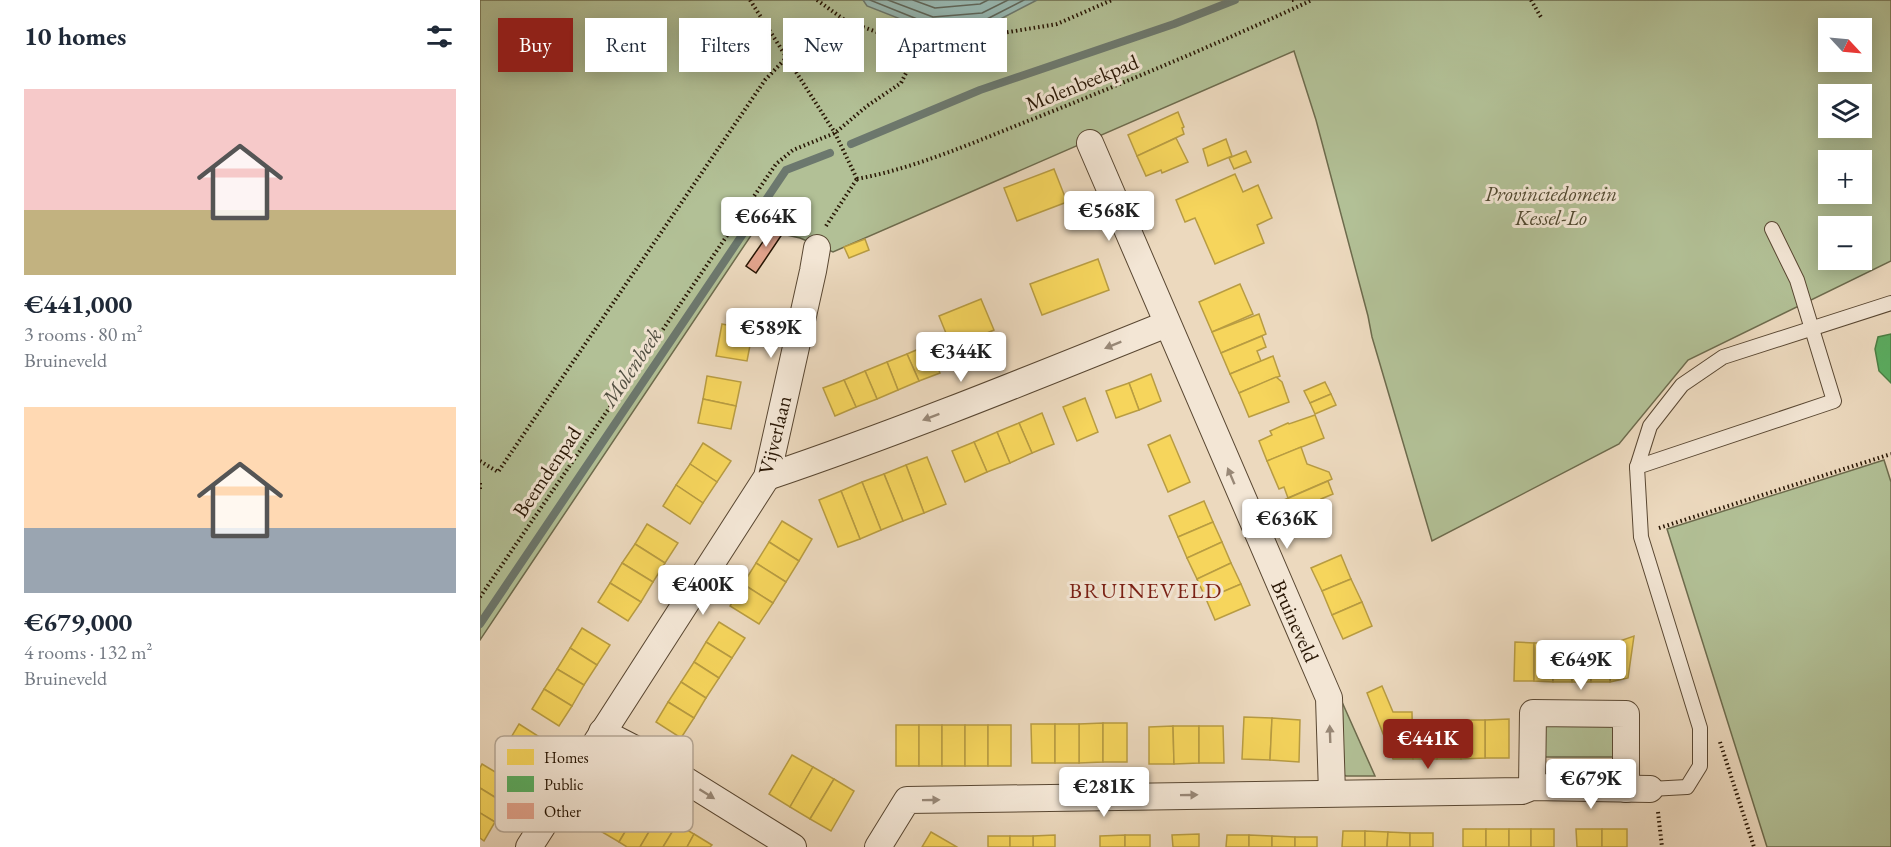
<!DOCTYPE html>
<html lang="en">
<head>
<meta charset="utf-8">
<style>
  body { margin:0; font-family:"EB Garamond",serif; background:#f2f2f3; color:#1f2937; height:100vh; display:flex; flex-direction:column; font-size:22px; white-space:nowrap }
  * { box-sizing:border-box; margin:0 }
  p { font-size:20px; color:#747a83 }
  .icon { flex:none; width:33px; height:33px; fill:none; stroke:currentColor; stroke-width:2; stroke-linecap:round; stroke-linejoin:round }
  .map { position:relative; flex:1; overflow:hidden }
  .panel { display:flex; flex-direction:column; background:#fff; width:480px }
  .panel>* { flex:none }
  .top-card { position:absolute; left:18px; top:18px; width:570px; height:54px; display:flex; gap:12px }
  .needle { width:39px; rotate:116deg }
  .tools { position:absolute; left:1338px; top:18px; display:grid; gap:12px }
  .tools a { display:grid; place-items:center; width:54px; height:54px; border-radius:0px; background:#fff; box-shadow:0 3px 15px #0003; font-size:30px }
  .price { position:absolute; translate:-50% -51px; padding:0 14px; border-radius:6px; background:#fff; color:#222; font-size:20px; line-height:39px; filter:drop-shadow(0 2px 3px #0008) }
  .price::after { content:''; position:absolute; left:50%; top:36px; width:18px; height:14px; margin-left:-9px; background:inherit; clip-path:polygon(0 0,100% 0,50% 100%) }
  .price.active { background:#8f2418; color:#fff }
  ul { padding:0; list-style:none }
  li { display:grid; align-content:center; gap:12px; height:318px; padding:0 24px }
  li span { display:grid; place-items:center; height:186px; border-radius:0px; color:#555 }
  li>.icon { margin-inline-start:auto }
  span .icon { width:108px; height:108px; fill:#fffc; stroke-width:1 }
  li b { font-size:26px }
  h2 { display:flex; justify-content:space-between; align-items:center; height:72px; padding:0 24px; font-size:26px }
  .chip { padding:0 21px; border-radius:0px; background:#fff; box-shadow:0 3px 15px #0003; font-size:21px; line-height:54px }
  .chip.active { background:#8f2418; color:#fff }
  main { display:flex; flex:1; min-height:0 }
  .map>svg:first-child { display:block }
</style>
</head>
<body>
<main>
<section class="panel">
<h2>10 homes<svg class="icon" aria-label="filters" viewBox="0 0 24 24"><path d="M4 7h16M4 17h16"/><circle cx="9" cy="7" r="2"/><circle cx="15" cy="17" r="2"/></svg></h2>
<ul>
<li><span style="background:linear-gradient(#f6c9c9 65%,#c2b280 0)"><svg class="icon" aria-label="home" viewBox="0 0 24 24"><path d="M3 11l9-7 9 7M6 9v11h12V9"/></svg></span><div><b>€441,000</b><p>3 rooms · 80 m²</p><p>Bruineveld</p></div></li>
<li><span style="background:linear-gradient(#ffd9b3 65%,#9aa5b1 0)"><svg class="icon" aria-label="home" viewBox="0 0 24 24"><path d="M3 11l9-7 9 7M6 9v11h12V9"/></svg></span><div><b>€679,000</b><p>4 rooms · 132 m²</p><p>Bruineveld</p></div></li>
</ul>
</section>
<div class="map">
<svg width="1411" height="847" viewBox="0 0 1411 847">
  <rect width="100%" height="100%" fill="#ecd9be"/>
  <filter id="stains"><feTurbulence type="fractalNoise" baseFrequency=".00333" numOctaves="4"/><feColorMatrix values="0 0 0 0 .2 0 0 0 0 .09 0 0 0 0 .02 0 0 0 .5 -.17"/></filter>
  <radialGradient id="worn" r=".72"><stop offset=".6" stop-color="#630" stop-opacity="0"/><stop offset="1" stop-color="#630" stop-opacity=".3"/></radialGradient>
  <g fill="#b2c096" stroke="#6d6b4d" stroke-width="1.5" fill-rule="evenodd">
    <path d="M0 0H1411V261L1208 360 1139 444 952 541 892 337 888 316 836 120 814 51 353 252 320 238 276 228 0 640ZM1348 28H1382V62H1348ZM1348 94H1382V128H1348ZM1348 160H1382V194H1348ZM1348 226H1382V260H1348Z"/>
    <path d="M1404 460 1411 482V847H1287L1187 529Z"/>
    <path d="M862 702 895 776H866L864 775Z"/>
    <rect x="1062" y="720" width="73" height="37"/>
  </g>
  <path fill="#99bab4" stroke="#6c786e" stroke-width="1.5" d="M383 0H557L507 26 451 31 387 6Z"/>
  <g fill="#f6d55c" stroke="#b89c42" stroke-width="1.5">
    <path d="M698 112 704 127 702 128 704 134 657 156 648 135Z"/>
    <path d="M696 138 708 162 682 173 681 170 666 176 657 156Z"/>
    <path d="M746 139 752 156 728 166 723 149Z"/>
    <path d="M766 151 771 162 754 169 749 158Z"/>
    <path d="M574 169 587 202 537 221 524 188Z"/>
    <path d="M755 174 763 192 778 185 792 218 777 225 784 243 735 264 715 218 705 222 696 200Z"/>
    <path d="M385 239 389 250 369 258 364 247Z"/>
    <path d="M618 259 629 290 562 315 550 284Z"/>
    <path d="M760 284 773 314 732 332 719 302Z"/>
    <path d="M501 299 514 330 472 348 459 316Z"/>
    <path d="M779 314 786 334 741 353 732 332Z"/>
    <path d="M242 324 273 330 267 361 236 356Z"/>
    <path d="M782 336 786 347 777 351 781 361 750 374 741 353Z"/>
    <path d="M448 345 460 373 439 381 427 354Z"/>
    <path d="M427 354 439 381 418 390 407 362Z"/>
    <path d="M793 356 800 376 759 393 750 374Z"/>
    <path d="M407 362 418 390 397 399 385 371Z"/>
    <path d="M385 371 397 399 376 407 364 380Z"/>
    <path d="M671 374 681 401 659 410 649 383Z"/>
    <path d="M227 376 261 382 256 406 223 399Z"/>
    <path d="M796 377 802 382 809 402 769 417 759 393Z"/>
    <path d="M364 380 376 407 355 416 343 388Z"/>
    <path d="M845 382 851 394 830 403 824 391Z"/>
    <path d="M649 383 659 410 636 418 626 391Z"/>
    <path d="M851 394 856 405 835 414 830 403Z"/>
    <path d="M605 398 618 432 597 441 583 407Z"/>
    <path d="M223 399 256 406 251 429 218 423Z"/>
    <path d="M562 413 574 444 552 453 539 423Z"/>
    <path d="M835 415 844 438 787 461 779 441 792 435 790 431 808 423 809 424Z"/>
    <path d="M539 423 552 453 530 463 517 432Z"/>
    <path d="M517 432 530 463 507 472 494 442Z"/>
    <path d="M690 435 710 482 688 492 668 445Z"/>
    <path d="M494 442 507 472 485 482 472 451Z"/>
    <path d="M223 443 251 461 237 482 210 464Z"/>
    <path d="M821 447 827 464 849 472 852 479 808 498 804 487 799 489 787 461Z"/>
    <path d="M447 457 466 504 444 513 426 465Z"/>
    <path d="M210 464 237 482 223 503 196 485Z"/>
    <path d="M426 465 444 513 423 521 404 474Z"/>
    <path d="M404 474 423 521 401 530 382 482Z"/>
    <path d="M848 481 853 494 841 499 846 511 814 525 804 500Z"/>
    <path d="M382 482 401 530 380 539 361 491Z"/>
    <path d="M196 485 223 503 210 524 183 506Z"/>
    <path d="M361 491 380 539 358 547 339 500Z"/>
    <path d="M724 501 733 522 698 537 689 516Z"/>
    <path d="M302 521 332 539 319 561 289 542Z"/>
    <path d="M733 522 742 542 707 558 698 537Z"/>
    <path d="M167 524 198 543 185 563 155 544Z"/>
    <path d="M289 542 319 561 306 582 276 563Z"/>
    <path d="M742 542 751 563 717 579 707 558Z"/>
    <path d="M155 544 185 563 173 582 142 563Z"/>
    <path d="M861 555 871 579 842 591 831 568Z"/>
    <path d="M142 563 173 582 161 602 130 583Z"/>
    <path d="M276 563 306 582 293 603 263 584Z"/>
    <path d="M751 563 761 584 726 599 717 579Z"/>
    <path d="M871 579 882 602 852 615 842 591Z"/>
    <path d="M130 583 161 602 148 621 118 602Z"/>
    <path d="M263 584 293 603 279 624 250 606Z"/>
    <path d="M761 584 770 605 735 620 726 599Z"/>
    <path d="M882 602 892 626 863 639 852 615Z"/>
    <path d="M239 622 265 638 252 658 226 642Z"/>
    <path d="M102 628 130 645 117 665 90 648Z"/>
    <path d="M1154 636 1148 678 1130 682 1131 644Z"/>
    <path d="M226 642 252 658 239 678 214 662Z"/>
    <path d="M1035 642 1054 643V681H1034Z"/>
    <path d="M1054 643H1073V682L1054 681Z"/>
    <path d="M1073 643H1093L1092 682H1073Z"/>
    <path d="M1093 643H1112L1111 682H1092Z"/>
    <path d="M1112 643 1131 644 1130 682H1111Z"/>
    <path d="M90 648 117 665 104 685 77 669Z"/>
    <path d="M214 662 239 678 226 698 201 682Z"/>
    <path d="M77 669 104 685 92 706 64 689Z"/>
    <path d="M201 682 226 698 214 718 188 702Z"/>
    <path d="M902 686 913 712H932L933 759H913L887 693Z"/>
    <path d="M64 689 92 706 79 726 52 709Z"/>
    <path d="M188 702 214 718 201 738 176 722Z"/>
    <path d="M764 717 792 718 790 760 762 759Z"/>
    <path d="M792 718 820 720 819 762 790 760Z"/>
    <path d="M1029 719V758H1005V720Z"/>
    <rect x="957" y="720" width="24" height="39"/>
    <path d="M957 720V759H933V721Z"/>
    <path d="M981 720H1005V758L981 759Z"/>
    <path d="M623 723V762L599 763V724Z"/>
    <rect x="623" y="723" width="24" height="39"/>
    <path d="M39 724 69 743 54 768 24 749Z"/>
    <path d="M551 724H575V763H552Z"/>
    <rect x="575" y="724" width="24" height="39"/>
    <rect x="416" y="725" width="23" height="41"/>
    <rect x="439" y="725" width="23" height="41"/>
    <rect x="462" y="725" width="23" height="41"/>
    <rect x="485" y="725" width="23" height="41"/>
    <rect x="508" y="725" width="23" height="41"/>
    <path d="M693 726 694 764H669V727Z"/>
    <path d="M693 726H719V763L694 764Z"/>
    <path d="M719 726H743L744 763H719Z"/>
    <path d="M312 755 333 767 310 807 289 794Z"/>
    <path d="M2 764 37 785 26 804 0 788V768Z"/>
    <path d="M333 767 354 779 330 819 310 807Z"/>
    <path d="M354 779 374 791 351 831 330 819Z"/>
    <path d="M0 788 26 804 15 822 0 813Z"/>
    <path d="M145 792 162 803 139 842 122 832Z"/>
    <path d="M162 803 180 813 160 847H147L139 842Z"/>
    <path d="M0 813 15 822 4 841 0 838Z"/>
    <path d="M180 813 197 824 183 847H160Z"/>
    <path d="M197 824 214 834 207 847H183Z"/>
    <rect x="983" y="829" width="23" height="18"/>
    <rect x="1006" y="829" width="23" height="18"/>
    <rect x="1029" y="829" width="22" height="18"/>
    <rect x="1051" y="829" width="23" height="18"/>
    <path d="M1096 829H1122V847H1097Z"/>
    <rect x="1122" y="829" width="25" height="18"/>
    <path d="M863 831H885V847H862Z"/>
    <path d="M885 831 908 832 907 847H885Z"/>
    <path d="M451 832 477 847H442Z"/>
    <path d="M908 832 930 833V847H907Z"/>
    <rect x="930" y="833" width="23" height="14"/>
    <path d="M214 834 232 845 230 847H207Z"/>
    <path d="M719 834V847H693L692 835Z"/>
    <path d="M575 835V847H553V836Z"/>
    <path d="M645 835V847H620V836Z"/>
    <rect x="645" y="835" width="25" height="12"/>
    <path d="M747 835H769V847H746Z"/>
    <path d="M769 835 792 836V847H769Z"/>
    <rect x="508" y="836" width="22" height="11"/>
    <rect x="530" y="836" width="23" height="11"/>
    <path d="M792 836 815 837V847H792Z"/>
    <rect x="815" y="837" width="22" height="10"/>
  </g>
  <path fill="#5aae61" stroke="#4b8045" stroke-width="1.5" d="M1411 334V383L1399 371 1395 349 1398 337Z"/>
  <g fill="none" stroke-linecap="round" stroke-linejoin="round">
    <g stroke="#60685c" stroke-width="1.5">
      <path d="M390 0 452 25 505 20 544 0"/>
      <path d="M408 0 453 17 502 13 528 0"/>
      <path d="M433 0 455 8 500 4 508 0"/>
    </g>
    <g stroke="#6c786e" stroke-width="8">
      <path d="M371 144 500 90 694 24 755 0"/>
      <path d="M0 624 306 170 350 153"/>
    </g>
  </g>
  <path fill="#e3a48d" stroke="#281604" stroke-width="1.5" d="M296 223 305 230 276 273 266 266Z"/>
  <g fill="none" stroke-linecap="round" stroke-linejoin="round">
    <g stroke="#594732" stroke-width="16">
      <g id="lane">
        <path d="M1157 467 1170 426 1202 385 1243 357 1411 303"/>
        <path d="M1170 789 1207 787 1220 766V728L1161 537 1157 467 1354 401 1317 280 1292 229"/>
      </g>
    </g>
    <g stroke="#594732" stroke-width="28">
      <g id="street">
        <path d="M610 143 849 698 852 793"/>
        <path d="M287 477C423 431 555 377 687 324"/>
        <path d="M122 732 157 750 313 847"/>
        <path d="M1052 787 1053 713 1146 714V789"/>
        <path d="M49 847 287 477 333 271 337 248"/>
        <path d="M398 847 427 800 1042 791 1052 787 1170 789"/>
      </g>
    </g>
    <g stroke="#281604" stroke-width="4" stroke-dasharray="1.5 3" stroke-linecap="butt">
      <path d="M270 0 355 133 377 179"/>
      <path d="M337 0 366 21 439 47 577 24 632 0"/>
      <path d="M812 0H816"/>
      <path d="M1051 0 1062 19"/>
      <path d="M377 179C440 167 499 140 558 117 651 80 742 42 832 0"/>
      <path d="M346 226 377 179"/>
      <path d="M0 461 18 472 285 80 307 57"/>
      <path d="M0 483V491"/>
      <path d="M1179 528 1411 454"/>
      <path d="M0 597 296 164 313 150 355 133 387 106 421 83 439 47"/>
      <path d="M1240 742 1274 847"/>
      <path d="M1178 812 1182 847"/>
    </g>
    <use href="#lane" stroke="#f3e6d5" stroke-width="14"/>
    <use href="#street" stroke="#f3e6d5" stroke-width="26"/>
  </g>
  <defs><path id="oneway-solid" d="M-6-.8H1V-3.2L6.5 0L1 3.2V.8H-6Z" transform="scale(1.5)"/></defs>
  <g fill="#988877">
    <use href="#oneway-solid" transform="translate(633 345) rotate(158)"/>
    <use href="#oneway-solid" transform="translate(451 417) rotate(159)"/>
    <use href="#oneway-solid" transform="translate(751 476) rotate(-113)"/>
    <use href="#oneway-solid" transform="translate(850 734) rotate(-92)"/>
    <use href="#oneway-solid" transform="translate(227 794) rotate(32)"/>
    <use href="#oneway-solid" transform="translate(709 795) rotate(-1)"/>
    <use href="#oneway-solid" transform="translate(451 800) rotate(-1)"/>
  </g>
  <g text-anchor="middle" stroke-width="6" stroke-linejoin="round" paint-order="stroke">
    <g font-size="21" fill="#281604" stroke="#f3e6d5">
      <text transform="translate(602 83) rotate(-22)" y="7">Molenbeekpad</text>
      <text transform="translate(295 435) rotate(-76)" y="7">Vijverlaan</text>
      <text transform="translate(67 472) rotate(-56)" y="7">Beemdenpad</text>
      <text transform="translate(815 621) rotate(66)" y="7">Bruineveld</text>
    </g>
    <g font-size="21" font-style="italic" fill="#514930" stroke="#f3e6d5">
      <text x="1071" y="201">Provinciedomein<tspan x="1071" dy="24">Kessel-Lo</tspan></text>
    </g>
    <g font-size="22" font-style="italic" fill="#504f42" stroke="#f3e6d5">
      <text transform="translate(151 367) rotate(-56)" y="8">Molenbeek</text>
    </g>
    <g font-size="22" letter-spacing="1.5" fill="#7a1f14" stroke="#f3e6d5">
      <text x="666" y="598">BRUINEVELD</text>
    </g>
  </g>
  <rect x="15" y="736" width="198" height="96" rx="9" fill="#f3e6d5" stroke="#b6a896" stroke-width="1.5"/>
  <rect x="27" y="749" width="27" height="16" fill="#f6d55c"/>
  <rect x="27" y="776" width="27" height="16" fill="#5aae61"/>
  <rect x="27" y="803" width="27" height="16" fill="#e3a48d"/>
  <g font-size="16" fill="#281604">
    <text x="64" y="763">Homes</text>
    <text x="64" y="790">Public</text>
    <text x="64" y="817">Other</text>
  </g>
  <rect width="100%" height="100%" filter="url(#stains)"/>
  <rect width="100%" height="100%" fill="url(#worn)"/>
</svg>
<div class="tools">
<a><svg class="needle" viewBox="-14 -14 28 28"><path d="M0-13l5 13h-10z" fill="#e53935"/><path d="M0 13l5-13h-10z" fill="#747a83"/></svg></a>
<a><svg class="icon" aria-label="layers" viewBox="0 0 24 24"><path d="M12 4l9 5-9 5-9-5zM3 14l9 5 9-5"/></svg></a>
<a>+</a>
<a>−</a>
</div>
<b class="price" style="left:629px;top:242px">€568K</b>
<b class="price" style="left:286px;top:248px">€664K</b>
<b class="price" style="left:291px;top:359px">€589K</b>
<b class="price" style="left:481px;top:383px">€344K</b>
<b class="price" style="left:807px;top:550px">€636K</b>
<b class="price" style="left:223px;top:616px">€400K</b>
<b class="price" style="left:1101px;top:691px">€649K</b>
<b class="price active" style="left:948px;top:770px">€441K</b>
<b class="price" style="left:1111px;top:810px">€679K</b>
<b class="price" style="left:624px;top:818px">€281K</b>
<div class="top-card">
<a class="chip active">Buy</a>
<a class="chip">Rent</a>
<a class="chip">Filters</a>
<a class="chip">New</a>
<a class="chip">Apartment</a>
</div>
</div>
</main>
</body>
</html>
